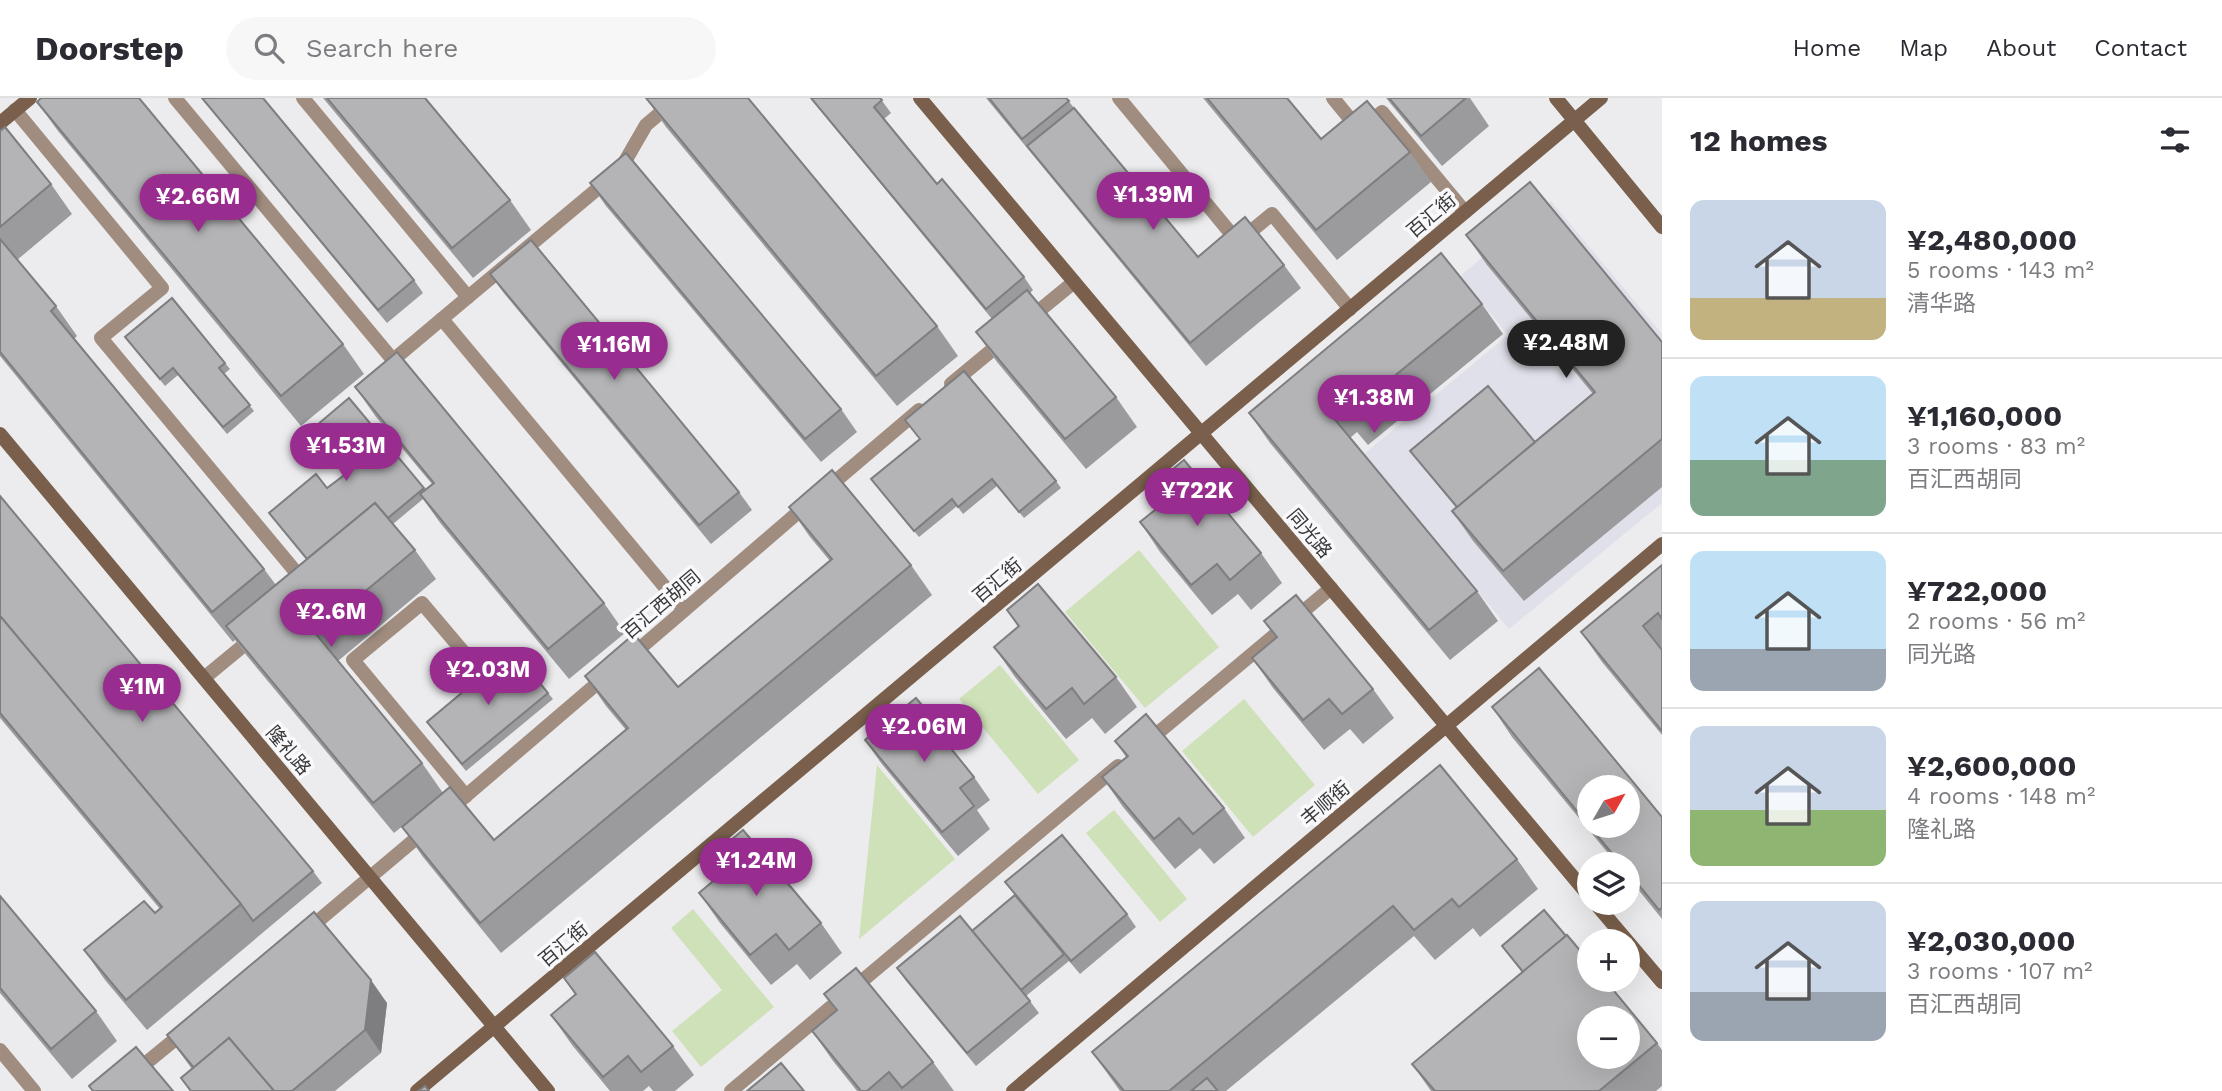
<!DOCTYPE html>
<html lang="en">
<head>
<meta charset="utf-8">
<style>
  body { margin:0; font-family:"Work Sans","Noto Sans SC",sans-serif; background:#f7f7f7; color:#2b2b33; height:100vh; display:flex; flex-direction:column; font-size:26px; white-space:nowrap }
  * { box-sizing:border-box; margin:0 }
  p { font-size:23px; color:#7c7c81 }
  .icon { flex:none; width:38px; height:38px; fill:none; stroke:currentColor; stroke-width:2; stroke-linecap:round; stroke-linejoin:round }
  .map { position:relative; flex:1; overflow:hidden }
  .panel { display:flex; flex-direction:column; background:#fff; width:560px }
  .panel>* { flex:none }
  .needle { width:46px; rotate:51deg }
  .buttons { position:absolute; left:1577px; top:677px; display:grid; gap:14px }
  .buttons a { display:grid; place-items:center; width:63px; height:63px; border-radius:50%; background:#fff; box-shadow:0 7px 28px #0002; font-size:35px }
  .price { position:absolute; translate:-50% -60px; padding:0 16px; border-radius:24px; background:#982d8f; color:#fff; font-size:23px; line-height:46px; filter:drop-shadow(0 2px 4px #0008) }
  .price::after { content:''; position:absolute; left:50%; top:42px; width:21px; height:16px; margin-left:-10px; background:inherit; clip-path:polygon(0 0,100% 0,50% 100%) }
  .price.on { background:#222; color:#fff }
  ul { padding:0; list-style:none }
  li { display:flex; align-items:center; gap:21px; height:175px; padding:0 28px }
  li+li { border-top:2px solid #e1e1e2 }
  li span { display:grid; place-items:center; flex:none; width:196px; height:140px; border-radius:14px; color:#555 }
  li>.icon { margin-inline-start:auto }
  span .icon { width:84px; height:84px; fill:#fffc; stroke-width:1 }
  li b { font-size:30px }
  h2 { display:flex; justify-content:space-between; align-items:center; height:84px; padding:0 28px; font-size:30px }
  header { display:flex; align-items:center; gap:42px; box-sizing:border-box; height:98px; padding:0 35px; background:#fff; border-bottom:2px solid #e1e1e2 }
  header strong { font-size:33px }
  nav { display:flex; gap:38px; margin-inline-start:auto; font-size:24px }
  .search { width:490px; height:63px; background:#f7f7f7; display:flex; align-items:center; gap:18px; box-sizing:border-box; padding:0 24px; border-radius:38px; color:#7c7c81; font-size:26px }
  main { display:flex; flex:1; min-height:0 }
  .map>svg:first-child { display:block }
</style>
</head>
<body>
<header>
<strong>Doorstep</strong>
<div class="search"><svg class="icon" aria-label="search" viewBox="0 0 24 24"><circle cx="10" cy="10" r="6"/><path d="M15 15l6 6"/></svg>Search here</div>
<nav><a>Home</a><a>Map</a><a>About</a><a>Contact</a></nav>
</header>
<main>
<div class="map">
<svg width="1662" height="993" viewBox="0 0 1662 993">
  <rect width="100%" height="100%" fill="#ececee"/>
  <path fill="#dfe0e9" d="M1551 103 1662 236V405L1509 531 1364 356 1508 237 1460 178Z"/>
  <g fill="#cfe1b8">
    <path d="M1139 452 1219 549 1145 610 1065 514Z"/>
    <path d="M1000 567 1079 662 1038 696 959 601Z"/>
    <path d="M1244 601 1315 687 1253 739 1182 653Z"/>
    <path d="M877 667 955 761 859 841Z"/>
    <path d="M1114 712 1187 801 1160 824 1086 735Z"/>
    <path d="M693 811 774 909 701 969 672 933 722 892 671 830Z"/>
  </g>
  <g fill="none" stroke-linecap="round" stroke-linejoin="round">
    <g stroke="#a08d80" stroke-width="14">
      <path d="M175 0 393 262 468 199"/>
      <path d="M303 0 468 199 620 72 646 27 678 0"/>
      <path d="M1119 0 1238 144 1272 116 1350 211"/>
      <path d="M1333 0 1360 33 1382 14 1465 114"/>
      <path d="M15 12 162 190 101 240 305 485"/>
      <path d="M442 221 684 512"/>
      <path d="M204 580 255 538"/>
      <path d="M1147 644 1331 490"/>
      <path d="M466 698 353 562 422 505 477 570"/>
      <path d="M731 993 1118 668"/>
    </g>
    <g stroke="#a08d80" stroke-width="14">
      <path d="M1029 221 1074 184"/>
      <path d="M951 286 1003 243"/>
      <path d="M825 392 919 312"/>
      <path d="M631 558 809 405"/>
      <path d="M447 714 607 577"/>
      <path d="M305 834 426 732"/>
      <path d="M0 952 34 993"/>
      <path d="M112 993 184 934"/>
    </g>
    <g stroke="#7a604c" stroke-width="14">
      <path d="M920 0 1589 798"/>
      <path d="M1556 0 1662 129"/>
      <path d="M0 25 30 0"/>
      <path d="M0 336 548 993"/>
      <path d="M1595 805 1662 884"/>
      <path d="M417 993 1601 0"/>
      <path d="M1013 993 1662 446"/>
    </g>
  </g>
  <g fill="#9b9a9c">
    <path d="M201 0H263L414 182 423 195 387 225Z"/>
    <path d="M323 0H425L510 102 531 132 473 180Z"/>
    <path d="M646 0 937 228 958 258 897 308 666 29Z"/>
    <path d="M810 0H880L891 15 884 21 937 86 1024 179 1033 192 1030 195 1116 299 1137 329 1086 371 997 264 976 234 992 221Z"/>
    <path d="M986 0H1066L1198 159 1284 167 1301 190 1206 268Z"/>
    <path d="M1203 0H1287L1321 41 1410 54 1431 84 1337 162Z"/>
    <path d="M1386 0H1470L1489 28 1442 68Z"/>
    <path d="M37 4 343 246 364 276 301 328 58 33Z"/>
    <path d="M0 33 51 86 72 116 17 162 56 208 77 238 74 241 264 471 276 487 307 461 269 415 327 390 346 375 311 332 349 300 425 392 432 386 376 319 355 289 604 505 625 535 569 581 441 426 423 401 393 426 415 452 436 481 338 563 422 665 443 695 494 742 626 632 606 608 585 578 678 589 830 463 810 439 789 409 911 467 932 497 501 855 423 759 402 729 442 696 394 735 247 558 235 542 233 544 0 258Z"/>
    <path d="M590 85 841 311 857 334 821 364 606 108Z"/>
    <path d="M1466 137 1662 244V389L1524 503 1473 443 1452 413 1456 409 1410 353 1535 344 1593 296 1487 167Z"/>
    <path d="M490 176 739 394 752 412 711 446 503 194Z"/>
    <path d="M1482 206 1503 236 1368 347 1357 334 1350 340 1477 493 1498 523 1450 562 1270 345 1249 315Z"/>
    <path d="M125 239 225 265 230 271 224 276 254 313 227 336 178 277 165 288Z"/>
    <path d="M905 322 1056 383 1061 390 1024 420 997 388 963 416 957 408 919 439 871 381 920 341Z"/>
    <path d="M1152 388 1261 455 1282 485 1251 512 1238 496 1212 517 1160 454 1140 424 1164 405Z"/>
    <path d="M0 398 313 773 322 785 147 932 105 882 84 852 155 815 160 811 0 620Z"/>
    <path d="M1662 467V637L1602 564 1581 534Z"/>
    <path d="M1007 512 1116 579 1137 609 1105 636 1092 620 1066 641 1015 579 994 549 1018 529Z"/>
    <path d="M1264 523 1373 591 1394 620 1363 646 1350 631 1324 652 1273 590 1252 560 1276 540Z"/>
    <path d="M548 595 553 601 466 673 427 624Z"/>
    <path d="M1492 609 1662 719V821L1628 779V766H1617L1512 639Z"/>
    <path d="M931 618 947 641 945 643 974 679 990 702 977 712 990 731 958 758 881 665 865 642Z"/>
    <path d="M1115 643 1224 710 1245 740 1214 766 1200 750 1175 771 1123 709 1102 679 1126 659Z"/>
    <path d="M1440 667 1517 761 1538 791 1480 839 1473 830 1435 862 1414 838 1226 993H1120L1092 954Z"/>
    <path d="M712 758 821 825 842 855 810 882 797 866 771 887 720 825 699 795 723 775Z"/>
    <path d="M1005 784 1127 816 1136 829 1080 876 1069 863 1026 898 1039 915 976 968 906 883 897 870 972 833 1015 797Z"/>
    <path d="M0 798 96 913 117 943 72 981 0 895Z"/>
    <path d="M1502 848 1657 945 1662 952V988L1656 993H1431L1412 966 1522 874Z"/>
    <path d="M564 880 673 948 694 977 675 993H653L649 988 643 993H610L572 947 551 917 575 897Z"/>
    <path d="M824 896 933 964 954 993H857L833 963 812 933 836 913Z"/>
    <path d="M387 905 381 955 335 993H190L181 980 192 971 167 937Z"/>
  </g>
  <path fill="#7e7d7f" d="M371 882 387 905 381 955 365 932Z"/>
  <g fill="#b4b3b5" stroke="#7e7d7f" stroke-width="2" fill-rule="evenodd">
    <path d="M41 0H139L343 246 281 298 37 4Z"/>
    <path d="M202 0H263L414 182 378 212Z"/>
    <path d="M327 0H425L510 102 452 150Z"/>
    <path d="M646 0H748L937 228 876 278Z"/>
    <path d="M811 0H880L882 2 874 9 937 86 942 81 1024 179 986 211Z"/>
    <path d="M989 0H1066L1069 3 1022 41Z"/>
    <path d="M1207 0H1287L1321 41 1367 3 1410 54 1316 132Z"/>
    <path d="M1389 0H1466L1421 38Z"/>
    <path d="M1074 10 1198 159 1245 119 1284 167 1190 245 1027 48Z"/>
    <path d="M5 29 51 86 0 129V33Z"/>
    <path d="M626 55 841 311 805 341 590 85Z"/>
    <path d="M1530 84 1662 244V341L1503 473 1452 413 1595 294 1466 137Z"/>
    <path d="M0 141 56 208 51 213 264 471 212 514 0 254Z"/>
    <path d="M531 142 739 394 699 427 490 176Z"/>
    <path d="M1441 155 1482 206 1347 317 1336 304 1327 312 1477 493 1429 532 1249 315Z"/>
    <path d="M1027 192 1116 299 1065 341 976 234Z"/>
    <path d="M172 200 225 265 219 270 250 307 223 329 173 270 160 281 125 239Z"/>
    <path d="M397 254 604 505 548 551 420 396 434 385 355 289Z"/>
    <path d="M964 273 1056 383 1019 414 992 381 958 409 952 401 914 433 871 381 920 341 905 322Z"/>
    <path d="M1488 288 1535 344 1457 409 1410 353Z"/>
    <path d="M349 300 424 390 388 420 375 405 307 461 269 415 316 376 327 390 347 375 311 332Z"/>
    <path d="M1184 362 1261 455 1230 482 1217 466 1191 487 1140 424 1165 404 1152 388Z"/>
    <path d="M832 372 911 467 480 825 402 729 450 689 494 742 628 630 585 578 634 536 678 589 832 461 789 409Z"/>
    <path d="M0 398 313 773 253 823 241 806 0 518Z"/>
    <path d="M375 405 415 452 315 535 422 665 373 705 226 528Z"/>
    <path d="M1662 467V521L1658 515 1643 528 1662 552V633L1581 534Z"/>
    <path d="M1038 486 1116 579 1084 606 1072 590 1046 611 994 549 1019 528 1007 512Z"/>
    <path d="M1296 497 1373 591 1342 616 1329 601 1303 622 1252 560 1277 539 1264 523Z"/>
    <path d="M0 518 241 806 126 902 84 852 144 803 155 815 162 809 0 615Z"/>
    <path d="M513 552 548 595 462 666 427 624Z"/>
    <path d="M1539 570 1662 719V810L1659 812 1628 774V766H1621L1589 728H1628V690H1589V728L1492 609Z"/>
    <path d="M916 600 931 618 927 621 974 679 960 690 974 708 942 734 865 642Z"/>
    <path d="M1146 616 1224 710 1193 736 1179 720 1154 741 1102 679 1128 658 1115 643Z"/>
    <path d="M1440 667 1517 761 1459 809 1452 801 1414 832 1393 808 1169 993H1124L1092 954Z"/>
    <path d="M743 732 821 825 789 852 776 836 750 857 699 795 724 774 712 758Z"/>
    <path d="M1062 737 1127 816 1071 863 1005 784Z"/>
    <path d="M1015 797 1064 856 1021 892 972 833Z"/>
    <path d="M0 798 96 913 51 951 0 890Z"/>
    <path d="M1544 812 1566 838 1523 874 1502 848Z"/>
    <path d="M314 814 371 882 365 932 292 993H274L229 940 194 970 167 937Z"/>
    <path d="M960 818 1030 903 967 955 897 870Z"/>
    <path d="M1567 837 1589 863V882H1605L1657 945 1599 993H1435L1412 966ZM1589 920H1628V959H1589Z"/>
    <path d="M595 854 673 948 641 974 628 958 603 979 551 917 576 896 564 880Z"/>
    <path d="M856 870 933 964 902 990 889 974 867 993H861L812 933 837 912 824 896Z"/>
    <path d="M229 940 274 993H191L181 980Z"/>
    <path d="M136 949 173 993H93L89 988Z"/>
    <path d="M781 965 804 993H747Z"/>
    <path d="M1207 980 1218 993H1191Z"/>
    <path d="M425 988 429 993H418Z"/>
  </g>
  <g text-anchor="middle" stroke-width="7" stroke-linejoin="round" paint-order="stroke">
    <g font-size="19" fill="#383839" stroke="#f9f9fb">
      <text transform="translate(1431 117) rotate(-40)" y="7">百汇街</text>
      <text transform="translate(1310 435) rotate(50)" y="7">同光路</text>
      <text transform="translate(997 482) rotate(-40)" y="7">百汇街</text>
      <text transform="translate(661 506) rotate(-40)" y="7">百汇西胡同</text>
      <text transform="translate(289 652) rotate(50)" y="7">隆礼路</text>
      <text transform="translate(1325 705) rotate(-40)" y="7">丰顺街</text>
      <text transform="translate(563 846) rotate(-40)" y="7">百汇街</text>
    </g>
  </g>
</svg>
<div class="buttons">
<a><svg class="needle" viewBox="-14 -14 28 28"><path d="M0-13l5 13h-10z" fill="#e53935"/><path d="M0 13l5-13h-10z" fill="#7c7c81"/></svg></a>
<a><svg class="icon" aria-label="layers" viewBox="0 0 24 24"><path d="M12 4l9 5-9 5-9-5zM3 14l9 5 9-5"/></svg></a>
<a>+</a>
<a>−</a>
</div>
<b class="price" style="left:1153px;top:134px">¥1.39M</b>
<b class="price" style="left:198px;top:136px">¥2.66M</b>
<b class="price on" style="left:1566px;top:282px">¥2.48M</b>
<b class="price" style="left:614px;top:284px">¥1.16M</b>
<b class="price" style="left:1374px;top:337px">¥1.38M</b>
<b class="price" style="left:346px;top:385px">¥1.53M</b>
<b class="price" style="left:1197px;top:430px">¥722K</b>
<b class="price" style="left:331px;top:551px">¥2.6M</b>
<b class="price" style="left:488px;top:609px">¥2.03M</b>
<b class="price" style="left:142px;top:626px">¥1M</b>
<b class="price" style="left:924px;top:666px">¥2.06M</b>
<b class="price" style="left:756px;top:800px">¥1.24M</b>
</div>
<section class="panel">
<h2>12 homes<svg class="icon" aria-label="filters" viewBox="0 0 24 24"><path d="M4 7h16M4 17h16"/><circle cx="9" cy="7" r="2"/><circle cx="15" cy="17" r="2"/></svg></h2>
<ul>
<li><span style="background:linear-gradient(#c9d6e8 70%,#c2b280 0)"><svg class="icon" aria-label="home" viewBox="0 0 24 24"><path d="M3 11l9-7 9 7M6 9v11h12V9"/></svg></span><div><b>¥2,480,000</b><p>5 rooms · 143 m²</p><p>清华路</p></div></li>
<li><span style="background:linear-gradient(#bfe0f5 60%,#7fa58c 0)"><svg class="icon" aria-label="home" viewBox="0 0 24 24"><path d="M3 11l9-7 9 7M6 9v11h12V9"/></svg></span><div><b>¥1,160,000</b><p>3 rooms · 83 m²</p><p>百汇西胡同</p></div></li>
<li><span style="background:linear-gradient(#bfe0f5 70%,#9aa5b1 0)"><svg class="icon" aria-label="home" viewBox="0 0 24 24"><path d="M3 11l9-7 9 7M6 9v11h12V9"/></svg></span><div><b>¥722,000</b><p>2 rooms · 56 m²</p><p>同光路</p></div></li>
<li><span style="background:linear-gradient(#c9d6e8 60%,#8fb573 0)"><svg class="icon" aria-label="home" viewBox="0 0 24 24"><path d="M3 11l9-7 9 7M6 9v11h12V9"/></svg></span><div><b>¥2,600,000</b><p>4 rooms · 148 m²</p><p>隆礼路</p></div></li>
<li><span style="background:linear-gradient(#c9d6e8 65%,#9aa5b1 0)"><svg class="icon" aria-label="home" viewBox="0 0 24 24"><path d="M3 11l9-7 9 7M6 9v11h12V9"/></svg></span><div><b>¥2,030,000</b><p>3 rooms · 107 m²</p><p>百汇西胡同</p></div></li>
</ul>
</section>
</main>
</body>
</html>
